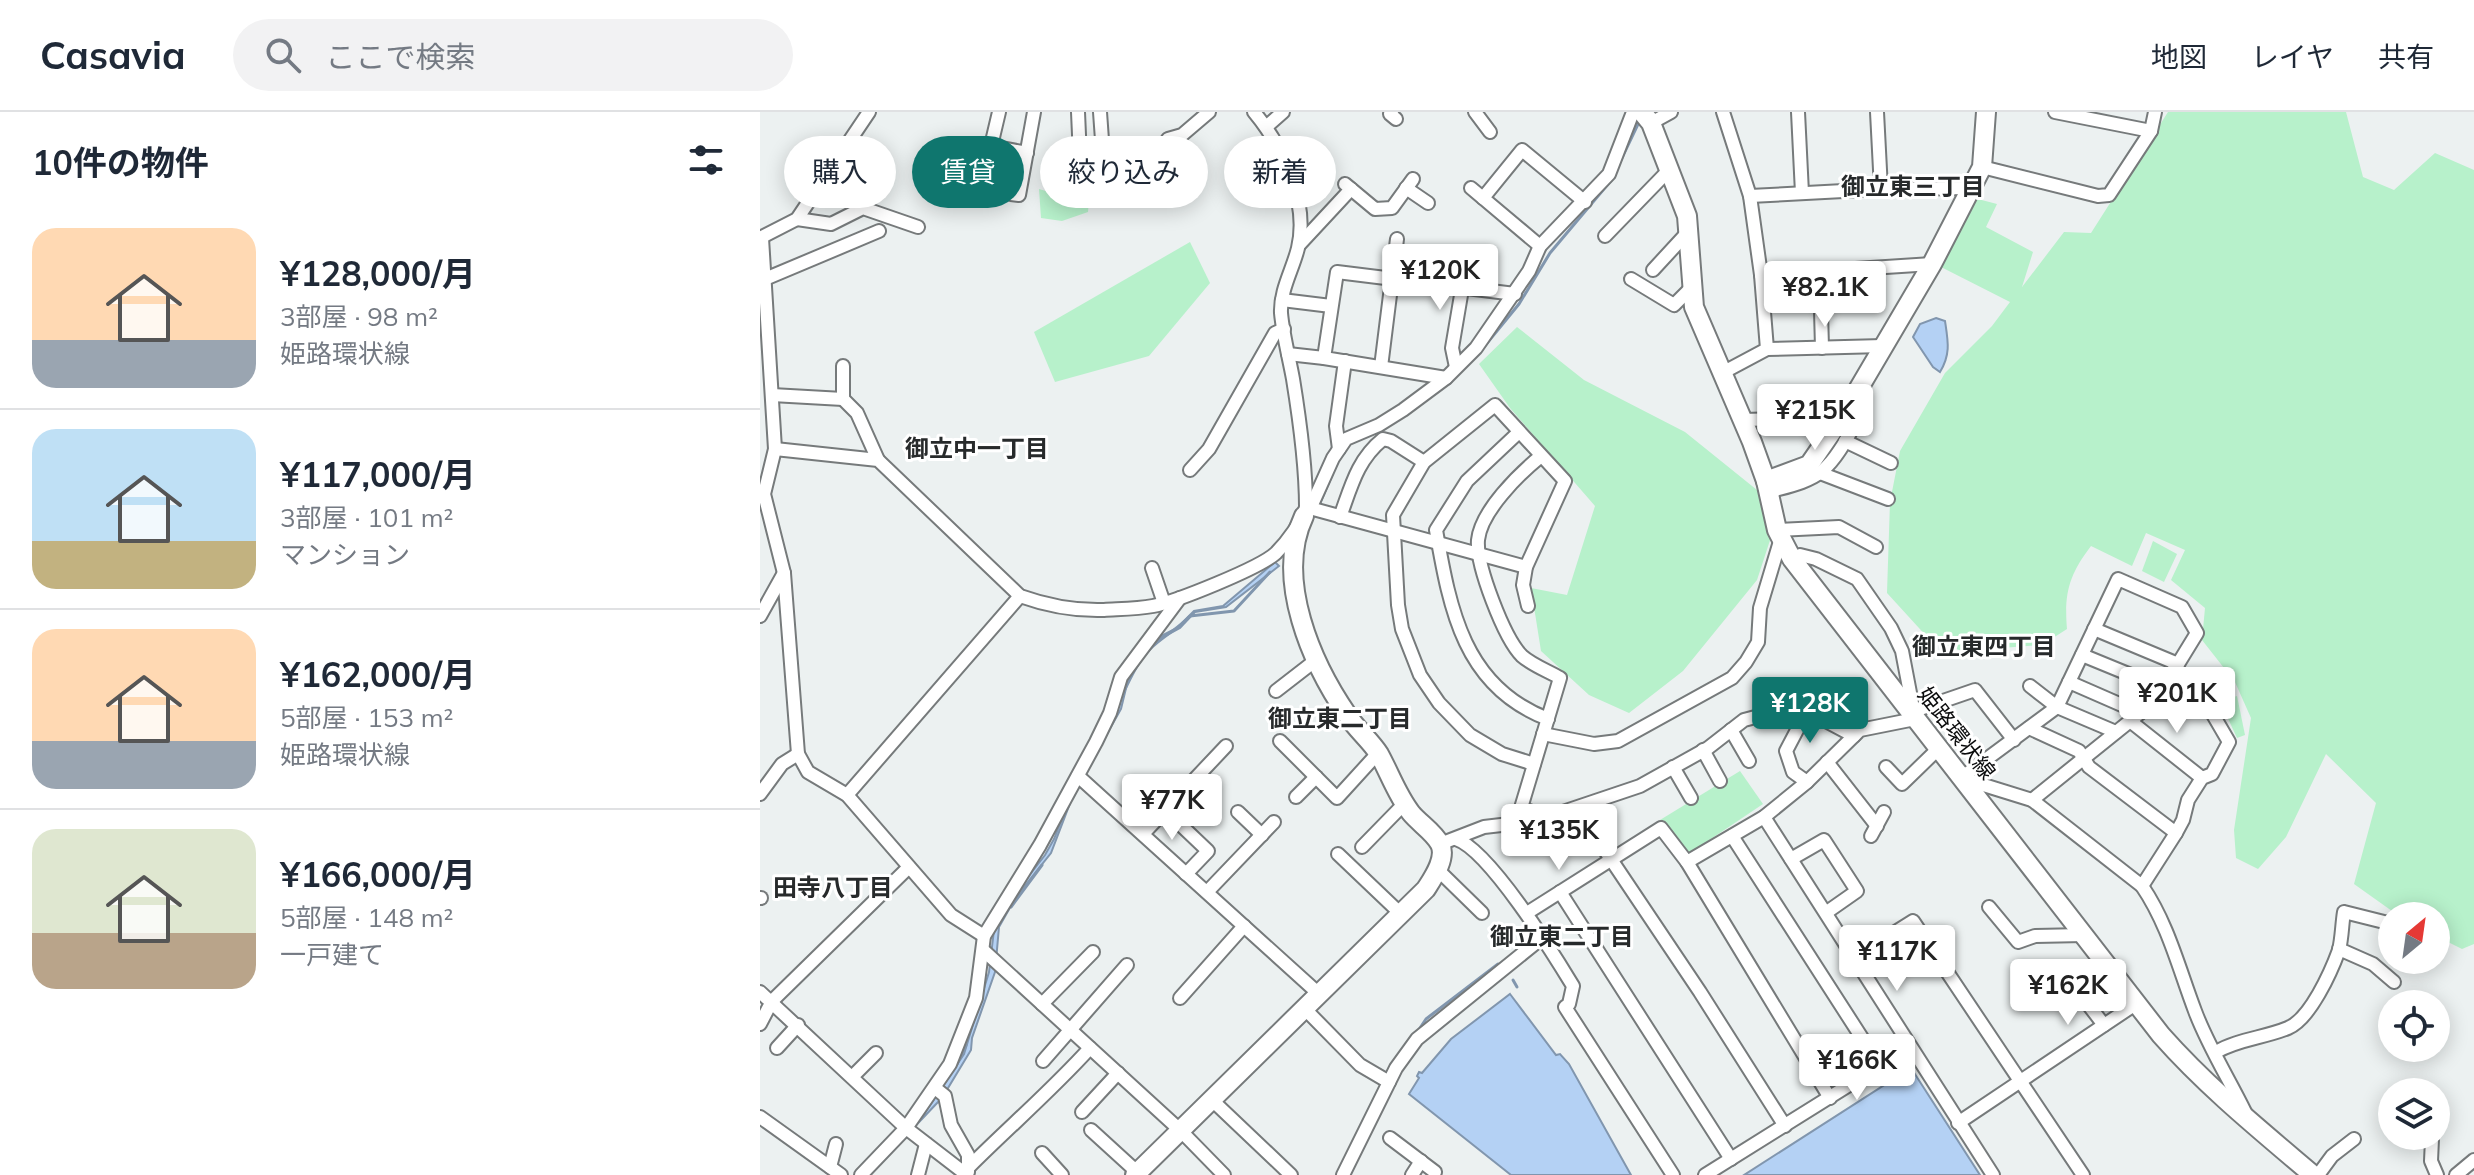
<!DOCTYPE html>
<html lang="ja">
<head>
<meta charset="utf-8">
<style>
  body { margin:0; font-family:Mulish,"Noto Sans JP",sans-serif; background:#f2f2f3; color:#1f2937; height:100vh; display:flex; flex-direction:column; font-size:30px; white-space:nowrap }
  * { box-sizing:border-box; margin:0 }
  p { font-size:26px; color:#747a83 }
  .icon { flex:none; width:44px; height:44px; fill:none; stroke:currentColor; stroke-width:2; stroke-linecap:round; stroke-linejoin:round }
  .map { position:relative; flex:1; overflow:hidden }
  .panel { display:flex; flex-direction:column; background:#fff; width:760px }
  .panel>* { flex:none }
  .guide { position:absolute; left:24px; top:24px; width:760px; height:72px; display:flex; gap:16px }
  .needle { width:52px; rotate:29deg }
  .tools { position:absolute; left:1618px; top:790px; display:grid; gap:16px }
  .tools a { display:grid; place-items:center; width:72px; height:72px; border-radius:50%; background:#fff; box-shadow:0 4px 20px #0003; font-size:40px }
  .price { position:absolute; translate:-50% -68px; padding:0 18px; border-radius:8px; background:#fff; color:#222; font-size:26px; line-height:52px; filter:drop-shadow(0 2px 4px #0008) }
  .price::after { content:''; position:absolute; left:50%; top:48px; width:24px; height:18px; margin-left:-12px; background:inherit; clip-path:polygon(0 0,100% 0,50% 100%) }
  .price.on { background:#0f766e; color:#fff }
  ul { padding:0; list-style:none }
  li { display:flex; align-items:center; gap:24px; height:200px; padding:0 32px }
  li+li { border-top:2px solid #e0e1e3 }
  li span { display:grid; place-items:center; flex:none; width:224px; height:160px; border-radius:24px; color:#555 }
  li>.icon { margin-inline-start:auto }
  span .icon { width:96px; height:96px; fill:#fffc; stroke-width:1 }
  li b { font-size:34px }
  h2 { display:flex; justify-content:space-between; align-items:center; height:96px; padding:0 32px; font-size:34px }
  .chip { padding:0 28px; border-radius:36px; background:#fff; box-shadow:0 4px 20px #0003; font-size:28px; line-height:72px }
  .chip.on { background:#0f766e; color:#fff }
  header { display:flex; align-items:center; gap:48px; box-sizing:border-box; height:112px; padding:0 40px; background:#fff; border-bottom:2px solid #e0e1e3 }
  header strong { font-size:38px }
  nav { display:flex; gap:44px; margin-inline-start:auto; font-size:28px }
  .search { width:560px; height:72px; background:#f2f2f3; display:flex; align-items:center; gap:20px; box-sizing:border-box; padding:0 28px; border-radius:44px; color:#747a83; font-size:30px }
  main { display:flex; flex:1; min-height:0 }
  .map>svg:first-child { display:block }
</style>
</head>
<body>
<header>
<strong>Casavia</strong>
<div class="search"><svg class="icon" aria-label="search" viewBox="0 0 24 24"><circle cx="10" cy="10" r="6"/><path d="M15 15l6 6"/></svg>ここで検索</div>
<nav><a>地図</a><a>レイヤ</a><a>共有</a></nav>
</header>
<main>
<section class="panel">
<h2>10件の物件<svg class="icon" aria-label="filters" viewBox="0 0 24 24"><path d="M4 7h16M4 17h16"/><circle cx="9" cy="7" r="2"/><circle cx="15" cy="17" r="2"/></svg></h2>
<ul>
<li><span style="background:linear-gradient(#ffd9b3 70%,#9aa5b1 0)"><svg class="icon" aria-label="home" viewBox="0 0 24 24"><path d="M3 11l9-7 9 7M6 9v11h12V9"/></svg></span><div><b>¥128,000/月</b><p>3部屋 · 98 m²</p><p>姫路環状線</p></div></li>
<li><span style="background:linear-gradient(#bfe0f5 70%,#c2b280 0)"><svg class="icon" aria-label="home" viewBox="0 0 24 24"><path d="M3 11l9-7 9 7M6 9v11h12V9"/></svg></span><div><b>¥117,000/月</b><p>3部屋 · 101 m²</p><p>マンション</p></div></li>
<li><span style="background:linear-gradient(#ffd9b3 70%,#9aa5b1 0)"><svg class="icon" aria-label="home" viewBox="0 0 24 24"><path d="M3 11l9-7 9 7M6 9v11h12V9"/></svg></span><div><b>¥162,000/月</b><p>5部屋 · 153 m²</p><p>姫路環状線</p></div></li>
<li><span style="background:linear-gradient(#dfe7d0 65%,#b9a48a 0)"><svg class="icon" aria-label="home" viewBox="0 0 24 24"><path d="M3 11l9-7 9 7M6 9v11h12V9"/></svg></span><div><b>¥166,000/月</b><p>5部屋 · 148 m²</p><p>一戸建て</p></div></li>
</ul>
</section>
<div class="map">
<svg width="1714" height="1063" viewBox="0 0 1714 1063">
  <rect width="100%" height="100%" fill="#ecf1f1"/>
  <g fill="#b7f1cb">
    <path d="M1408 0H1586L1603 65 1634 78 1675 41 1714 58V832L1702 837 1676 824V804H1639L1594 772 1616 691 1566 642 1526 725 1498 757 1476 746 1474 718 1491 606 1475 570 1442 528 1445 496 1411 468 1425 438 1386 421 1372 454 1331 434C1309 463 1304 481 1307 517L1282 533 1202 539 1169 527 1127 481 1130 390 1140 339 1185 261 1232 214 1250 190 1181 155 1214 86 1237 92 1226 115 1273 140 1262 175 1304 120 1331 121Z"/>
    <path d="M299 73 330 76 328 100 302 109 281 106 279 77 289 80Z"/>
    <path d="M430 130 450 171 389 244 295 270 274 220Z"/>
    <path d="M757 215 824 268 925 320 997 378 1014 416 997 468 923 559 869 601 829 583 781 539 771 476 807 483 835 394 750 296 719 252Z"/>
    <path d="M1393 429 1417 442 1404 470 1382 459Z"/>
    <path d="M1477 584 1485 623 1477 626 1460 589Z"/>
    <path d="M980 659 1003 692 930 741 921 738 900 708Z"/>
  </g>
  <g fill="#b4d1f4" stroke="#8196ae" stroke-width="2">
    <path d="M1176 206 1185 209C1188 229 1191 242 1180 260L1173 255 1153 225 1160 212Z"/>
    <path d="M515 450 519 454 466 495 435 500 420 516 394 530 377 550 368 568 361 597 314 681 291 741 256 785 239 815 235 860 212 926 211 938 182 986 189 1013 205 1043 208 1054 204 1055 203 1043 188 1018 179 989 109 1063H106L164 1002 204 942 229 860 234 818 250 788 285 743 294 727 312 681 358 594 364 571 375 549 393 528 417 516 434 499 463 494Z"/>
    <path d="M1450 564 1460 568 1471 582 1455 587 1442 573Z"/>
    <path d="M750 882 796 943 800 942 809 952 871 1063H751L649 982 659 966 657 964 659 960 662 961 691 927Z"/>
    <path d="M1151 956 1220 1063H984Z"/>
  </g>
  <g fill="none" stroke-linecap="round" stroke-linejoin="round">
    <g stroke="#8196ae" stroke-width="3">
      <path d="M858 54 879 10"/>
      <path d="M723 236 759 192 790 141 854 65"/>
      <path d="M559 393 572 363"/>
      <path d="M365 577C372 563 379 548 390 537 402 525 418 517 430 504L474 499 510 460"/>
      <path d="M251 795 282 753"/>
      <path d="M753 868 757 875"/>
      <path d="M656 922 666 907 738 852"/>
      <path d="M197 952 206 933"/>
    </g>
    <g stroke="#767a7b" stroke-width="16">
      <g id="street">
        <path d="M318 0 321 69"/>
        <path d="M340 0 343 42"/>
        <path d="M632 0 630 2 636 7"/>
        <path d="M715 0 730 20"/>
        <path d="M1038 0 1042 81"/>
        <path d="M1117 0 1121 77"/>
        <path d="M1295 0 1391 19"/>
        <path d="M891 11 911 0"/>
        <path d="M506 15 523 0"/>
        <path d="M231 34 267 41"/>
        <path d="M408 46 403 36 408 27 422 23 449 0"/>
        <path d="M226 55 239 0"/>
        <path d="M1222 55 1338 84 1349 83 1391 19 1395 0"/>
        <path d="M585 72 615 97 632 96 653 67"/>
        <path d="M646 76 668 91"/>
        <path d="M711 76 780 134"/>
        <path d="M251 82 259 83 274 0"/>
        <path d="M990 84 1121 77 1211 76"/>
        <path d="M723 86 762 38 825 90"/>
        <path d="M37 107 71 112 103 96 158 115"/>
        <path d="M845 124 909 58"/>
        <path d="M0 126 37 107 109 0"/>
        <path d="M2 126 15 337 4 382 24 461 38 642 48 660 87 683 191 803 224 824"/>
        <path d="M539 133 591 77"/>
        <path d="M893 158 928 120"/>
        <path d="M1001 163 1172 152"/>
        <path d="M5 167 119 119"/>
        <path d="M871 167 914 193 931 176"/>
        <path d="M522 188 571 194"/>
        <path d="M1061 198 1062 236"/>
        <path d="M1007 237 1123 234"/>
        <path d="M528 242 564 246"/>
        <path d="M83 254V287L97 301 118 348"/>
        <path d="M621 255 637 127"/>
        <path d="M696 255 692 236 708 142"/>
        <path d="M962 261 1007 237 1001 163 990 84 963 0"/>
        <path d="M686 266 564 246 577 160 755 182"/>
        <path d="M12 283 83 287"/>
        <path d="M983 308 1082 305"/>
        <path d="M759 320 707 369 676 418C690 498 704 575 788 607"/>
        <path d="M1085 329 1131 351"/>
        <path d="M15 337 118 348 260 484C288 494 314 499 344 498 360 497 377 497 393 494 415 490 500 456 516 441 527 430 542 410 546 395 546 353 540 310 533 267 529 245 523 223 521 201 520 178 533 157 538 136 549 90 523 35 494 0"/>
        <path d="M579 337 576 314 585 249"/>
        <path d="M430 358 449 337 515 221 524 217"/>
        <path d="M1060 361 1128 387"/>
        <path d="M1008 380C1025 375 1048 371 1062 359 1079 345 1090 320 1101 301"/>
        <path d="M546 395 766 455"/>
        <path d="M550 397 573 346 586 327 619 313 643 298 686 266 716 236 769 159 780 134 849 62 873 0"/>
        <path d="M580 405C591 375 597 348 623 327L631 329 664 350"/>
        <path d="M1017 418 1079 415 1116 435"/>
        <path d="M392 456 404 491"/>
        <path d="M1358 467 1422 495 1437 521 1418 552 1380 601 1272 688 1201 666 1297 595Z"/>
        <path d="M768 494 763 473 766 455 805 369 735 293 664 350 633 403 638 493 642 517 660 563 679 591 710 623 742 642 774 652"/>
        <path d="M0 504 24 461"/>
        <path d="M1334 517 1418 552"/>
        <path d="M1322 543 1400 575"/>
        <path d="M1309 570 1380 601"/>
        <path d="M1270 574 1297 595 1356 620"/>
        <path d="M516 579 556 548"/>
        <path d="M1154 599 1215 578 1254 628"/>
        <path d="M1370 609 1442 666"/>
        <path d="M1269 616 1319 639 1329 655 1416 721"/>
        <path d="M971 618 989 649"/>
        <path d="M783 622 834 632 858 629 972 566 986 550 998 530 1000 496 1021 426"/>
        <path d="M520 629 577 686 618 641"/>
        <path d="M943 638 960 669"/>
        <path d="M1067 650 1117 714"/>
        <path d="M913 655 931 686"/>
        <path d="M1126 655 1142 672 1178 637"/>
        <path d="M318 664 559 882"/>
        <path d="M1047 670 1033 660 1026 639 1047 599"/>
        <path d="M0 682 22 652 38 642"/>
        <path d="M87 683 260 484"/>
        <path d="M536 685 556 665"/>
        <path d="M1272 688 1382 774 1416 721 1423 708 1428 688 1442 666 1452 662 1469 630 1448 594 1411 562"/>
        <path d="M405 698 448 739 426 762"/>
        <path d="M478 700 502 723"/>
        <path d="M1004 705 1233 1063"/>
        <path d="M776 709 777 702 761 696 800 566C788 559 772 553 762 544 744 526 716 453 718 428 721 399 759 362 781 344"/>
        <path d="M383 722 466 634"/>
        <path d="M972 724 1120 954"/>
        <path d="M1111 724 1124 700"/>
        <path d="M836 725 940 880 1025 1014"/>
        <path d="M696 727C729 738 793 841 813 874L809 892 805 895 913 1063"/>
        <path d="M680 732 724 715 776 709 880 674 948 636 984 608 1018 599H1047L1094 624"/>
        <path d="M602 735 645 691"/>
        <path d="M578 742 641 802"/>
        <path d="M1031 747 1064 728 1097 779 1067 800"/>
        <path d="M927 750 1070 986"/>
        <path d="M677 757 722 801"/>
        <path d="M1382 774C1408 812 1419 857 1435 899 1448 934 1469 967 1485 1000"/>
        <path d="M447 780 514 710"/>
        <path d="M800 780 971 1047"/>
        <path d="M0 786H1"/>
        <path d="M1229 795 1258 830 1275 824 1324 823"/>
        <path d="M767 801 901 716 927 750 1004 705 1047 670 1100 618 1155 607 1142 539 1131 516 1097 467 1056 447 1040 443 1032 447"/>
        <path d="M1579 837 1613 852 1634 870"/>
        <path d="M223 838 421 1019 464 1063"/>
        <path d="M1094 846 1153 809 1323 1063"/>
        <path d="M1304 861 1344 913"/>
        <path d="M0 880 146 1016 207 1063"/>
        <path d="M420 886 484 814"/>
        <path d="M282 892 333 840"/>
        <path d="M545 897 600 953 629 970"/>
        <path d="M0 912 12 889 149 755"/>
        <path d="M17 936 38 913"/>
        <path d="M1456 940C1478 927 1504 926 1528 916 1550 907 1571 860 1579 838 1582 826 1582 812 1584 800L1632 812"/>
        <path d="M283 949 367 853"/>
        <path d="M92 965 116 941"/>
        <path d="M175 976 185 984 191 1013 208 1043V1060"/>
        <path d="M452 988 531 1063"/>
        <path d="M322 1000 358 961"/>
        <path d="M0 1005 81 1063"/>
        <path d="M1198 1011 1377 891"/>
        <path d="M331 1018 377 1060"/>
        <path d="M630 1026 675 1060"/>
        <path d="M1672 1027 1671 1049 1677 1063"/>
        <path d="M282 1041 302 1063"/>
        <path d="M70 1055 76 1032"/>
        <path d="M209 1055C249 1015 292 978 330 936"/>
        <path d="M101 1063 146 1016 190 952 216 886 224 824 280 733 336 630 350 601 361 565 420 486"/>
        <path d="M158 1063 166 1032"/>
        <path d="M583 1063 636 956 657 927 783 825"/>
        <path d="M652 1063 661 1049"/>
        <path d="M945 1063 1150 935"/>
        <path d="M1558 1063 1572 1044 1594 1027"/>
        <path d="M1696 1063 1714 1048"/>
      </g>
    </g>
    <g stroke="#767a7b" stroke-width="22">
      <g id="secondary">
        <path d="M882 0 891 11 927 104 934 195 992 330 1006 369 1017 418 1032 447 1401 923C1447 975 1500 1018 1553 1063"/>
        <path d="M1006 369 1049 353 1082 305 1172 152 1222 55 1226 0"/>
        <path d="M375 1063 666 777C673 766 687 746 680 732 674 720 659 711 651 701 637 683 630 662 619 642 610 628 597 618 588 604 552 552 514 467 544 404"/>
      </g>
    </g>
    <use href="#street" stroke="#fff" stroke-width="12"/>
    <use href="#secondary" stroke="#fff" stroke-width="18"/>
  </g>
  <g text-anchor="middle" stroke-width="6" stroke-linejoin="round" paint-order="stroke">
    <g font-size="22" fill="#0a0b0c" stroke="#fff">
      <text transform="translate(1197 621) rotate(52)" y="8">姫路環状線</text>
    </g>
    <g font-size="24" font-weight="bold" fill="#272a2b" stroke="#fff">
      <text x="1153" y="83">御立東三丁目</text>
      <text x="217" y="345">御立中一丁目</text>
      <text x="1224" y="543">御立東四丁目</text>
      <text x="580" y="615">御立東二丁目</text>
      <text x="73" y="784">田寺八丁目</text>
      <text x="802" y="833">御立東二丁目</text>
    </g>
  </g>
</svg>
<div class="tools">
<a><svg class="needle" viewBox="-14 -14 28 28"><path d="M0-13l5 13h-10z" fill="#e53935"/><path d="M0 13l5-13h-10z" fill="#747a83"/></svg></a>
<a><svg class="icon" aria-label="locate" viewBox="0 0 24 24"><circle cx="12" cy="12" r="6"/><path d="M12 2v4M12 18v4M2 12h4M18 12h4"/></svg></a>
<a><svg class="icon" aria-label="layers" viewBox="0 0 24 24"><path d="M12 4l9 5-9 5-9-5zM3 14l9 5 9-5"/></svg></a>
</div>
<b class="price" style="left:680px;top:200px">¥120K</b>
<b class="price" style="left:1065px;top:217px">¥82.1K</b>
<b class="price" style="left:1055px;top:340px">¥215K</b>
<b class="price" style="left:1417px;top:623px">¥201K</b>
<b class="price on" style="left:1050px;top:633px">¥128K</b>
<b class="price" style="left:412px;top:730px">¥77K</b>
<b class="price" style="left:799px;top:760px">¥135K</b>
<b class="price" style="left:1137px;top:881px">¥117K</b>
<b class="price" style="left:1308px;top:915px">¥162K</b>
<b class="price" style="left:1097px;top:990px">¥166K</b>
<div class="guide">
<a class="chip">購入</a>
<a class="chip on">賃貸</a>
<a class="chip">絞り込み</a>
<a class="chip">新着</a>
</div>
</div>
</main>
</body>
</html>
